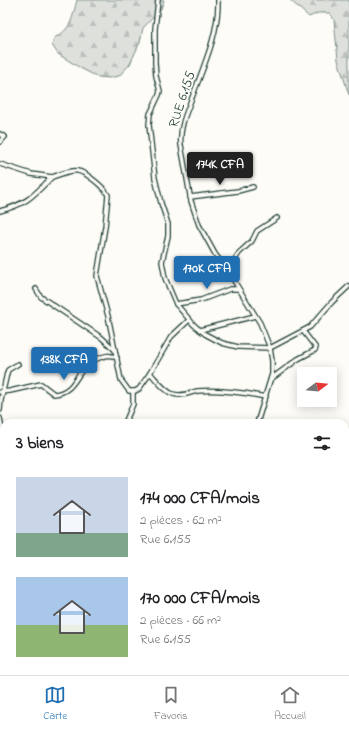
<!DOCTYPE html>
<html lang="fr">
<head>
<meta charset="utf-8">
<style>
  body { margin:0; font-family:"Indie Flower",sans-serif; background:#f6f6f6; color:#202124; height:100vh; display:flex; flex-direction:column; font-size:15px; white-space:nowrap }
  * { box-sizing:border-box; margin:0 }
  p { font-size:13px; color:#757577 }
  .icon { flex:none; width:22px; height:22px; fill:none; stroke:currentColor; stroke-width:2; stroke-linecap:round; stroke-linejoin:round }
  .map { position:relative; flex:1; overflow:hidden }
  .details { position:absolute; left:0px; top:419px; width:349px; height:256px; display:flex; flex-direction:column; background:#fff; border-radius:12px 12px 0 0; box-shadow:0 2px 10px #0003 }
  .details>* { flex:none }
  .needle { width:26px; rotate:74deg }
  .fabs { position:absolute; left:297px; top:367px; display:grid; gap:8px }
  .fabs a { display:grid; place-items:center; width:40px; height:40px; border-radius:0px; background:#fff; box-shadow:0 2px 10px #0003; font-size:20px }
  .price { position:absolute; translate:-50% -34px; padding:0 9px; border-radius:4px; background:#1f6fb2; color:#fff; font-size:13px; line-height:26px; filter:drop-shadow(0 1px 2px #0008) }
  .price::after { content:''; position:absolute; left:50%; top:24px; width:12px; height:9px; margin-left:-6px; background:inherit; clip-path:polygon(0 0,100% 0,50% 100%) }
  .price.selected { background:#222; color:#fff }
  ul { padding:0; list-style:none }
  li { display:flex; align-items:center; gap:12px; height:100px; padding:0 16px }
  li span { display:grid; place-items:center; flex:none; width:112px; height:80px; border-radius:0px; color:#555 }
  li>.icon { margin-inline-start:auto }
  span .icon { width:48px; height:48px; fill:#fffc; stroke-width:1 }
  li b { font-size:17px }
  h2 { display:flex; justify-content:space-between; align-items:center; height:48px; padding:0 16px; font-size:17px }
  .dock { display:flex; justify-content:space-around; align-items:center; height:56px; border-top:1px solid #e0e0e0; background:#fff; font-size:11px; color:#757577 }
  .dock a { display:grid; justify-items:center; gap:2px }
  .dock .selected { color:#1f6fb2 }
  .map>svg:first-child { display:block }
</style>
</head>
<body>
<div class="map">
<svg width="349" height="675" viewBox="0 0 349 675">
  <defs>
    <pattern id="forest-firs" width="22" height="20" patternUnits="userSpaceOnUse"><rect width="22" height="20" fill="#dde0db"/><path d="M5 1l3.5 6h-7zM16 11l3.5 6h-7z" fill="#bdc1bd"/></pattern>
  </defs>
  <rect width="100%" height="100%" fill="#fdfcf7"/>
  <filter id="ink" filterUnits="userSpaceOnUse"><feTurbulence type="fractalNoise" baseFrequency=".025" numOctaves="2"/><feDisplacementMap in="SourceGraphic" scale="8" xChannelSelector="R" yChannelSelector="G"/><feConvolveMatrix kernelMatrix="1 2 1 2 8 2 1 2 1" color-interpolation-filters="sRGB"/></filter>
  <g filter="url(#ink)">
    <g fill="url(#forest-firs)" stroke="#7e8e88">
      <path d="M77 0H164L161 9 143 28 140 42 130 64 119 76 109 78 98 77 82 69 58 54 52 45 54 38C72 29 72 18 77 0Z"/>
      <path d="M290 0H349V95L338 60 334 20 330 13H318L309 17Z"/>
      <path d="M123 671H189L186 675H122Z"/>
    </g>
    <g fill="none" stroke-linecap="round" stroke-linejoin="round">
      <path stroke="#75877f" stroke-width="1" d="M0 656 4 650"/>
      <g stroke="#1f3d34" stroke-width="6">
        <g id="minor">
          <path d="M158 0 155 29V63L156 76 160 91 159 95 150 114 149 125 155 178 161 203 168 224V236L162 262 163 267 165 278 176 304 194 325 205 334 222 343 238 347 270 348 310 327 332 302 349 286"/>
          <path d="M218 0C219 33 204 65 193 95 187 111 179 127 181 145L191 201 199 225 215 254 228 271 260 323 270 348 272 361V374L257 423"/>
          <path d="M0 134 5 137 0 142"/>
          <path d="M0 164 31 174 52 177C33 196 27 204 0 211"/>
          <path d="M52 177C73 170 77 166 95 181 100 185 105 189 108 195L105 227 97 276 108 316 115 350"/>
          <path d="M190 197 238 191 253 187"/>
          <path d="M228 271 239 253 252 241 257 231 277 218"/>
          <path d="M36 289 41 297 102 338 115 350 121 380 129 391H135L139 389 150 373 171 337 189 320"/>
          <path d="M176 304 201 300 230 289H238"/>
          <path d="M200 330 255 316"/>
          <path d="M150 373C157 380 164 391 173 394 182 397 189 393 197 391 216 389 247 393 266 397"/>
          <path d="M271 379 298 359 315 350 316 348 303 331"/>
          <path d="M0 392 10 391 41 384 54 394C75 392 76 373 88 364 92 360 97 359 102 357 108 355 111 355 117 358"/>
          <path d="M0 410 1 400 7 373 8 370 18 364"/>
          <path d="M0 418 4 442"/>
          <path d="M125 423 133 404V392"/>
          <path d="M0 471 4 470"/>
          <path d="M348 546 349 547"/>
          <path d="M0 549 4 548"/>
          <path d="M345 609 349 605"/>
          <path d="M345 654H349"/>
          <path d="M214 671 219 675"/>
          <path d="M254 671 259 675"/>
          <path d="M163 672 166 675"/>
          <path d="M57 675 63 671"/>
          <path d="M98 675 106 671"/>
          <path d="M277 675 278 671"/>
        </g>
      </g>
      <g stroke="#1f3d34" stroke-width="7">
        <g id="tertiary">
          <path d="M0 603 4 605"/>
          <path d="M64 671 67 675"/>
        </g>
      </g>
      <use href="#minor" stroke="#fdfcf7" stroke-width="3.5"/>
      <use href="#tertiary" stroke="#fdfcf7" stroke-width="4"/>
    </g>
  </g>
  <g text-anchor="middle" stroke-width="3.5" stroke-linejoin="round" paint-order="stroke">
    <g font-size="14" fill="#1f3d34" stroke="#fdfcf7">
      <text transform="translate(181 99) rotate(-72)" y="5">RUE 6.155</text>
    </g>
  </g>
</svg>
<div class="fabs">
<a><svg class="needle" viewBox="-14 -14 28 28"><path d="M0-13l5 13h-10z" fill="#e53935"/><path d="M0 13l5-13h-10z" fill="#757577"/></svg></a>
</div>
<b class="price selected" style="left:220px;top:186px">174K CFA</b>
<b class="price" style="left:207px;top:290px">170K CFA</b>
<b class="price" style="left:64px;top:381px">138K CFA</b>
<section class="details">
<h2>3 biens<svg class="icon" aria-label="filters" viewBox="0 0 24 24"><path d="M4 7h16M4 17h16"/><circle cx="9" cy="7" r="2"/><circle cx="15" cy="17" r="2"/></svg></h2>
<ul>
<li><span style="background:linear-gradient(#c9d6e8 70%,#7fa58c 0)"><svg class="icon" aria-label="home" viewBox="0 0 24 24"><path d="M3 11l9-7 9 7M6 9v11h12V9"/></svg></span><div><b>174 000 CFA/mois</b><p>2 pièces · 62 m²</p><p>Rue 6.155</p></div></li>
<li><span style="background:linear-gradient(#a9c7e8 60%,#8fb573 0)"><svg class="icon" aria-label="home" viewBox="0 0 24 24"><path d="M3 11l9-7 9 7M6 9v11h12V9"/></svg></span><div><b>170 000 CFA/mois</b><p>2 pièces · 66 m²</p><p>Rue 6.155</p></div></li>
</ul>
</section>
</div>
<nav class="dock">
<a class="selected"><svg class="icon" aria-label="map" viewBox="0 0 24 24"><path d="M3 6l6-2 6 2 6-2v14l-6 2-6-2-6 2zM9 4v14M15 6v14"/></svg>Carte</a>
<a><svg class="icon" aria-label="saved" viewBox="0 0 24 24"><path d="M7 4h10v16l-5-4-5 4z"/></svg>Favoris</a>
<a><svg class="icon" aria-label="home" viewBox="0 0 24 24"><path d="M3 11l9-7 9 7M6 9v11h12V9"/></svg>Accueil</a>
</nav>
</body>
</html>
